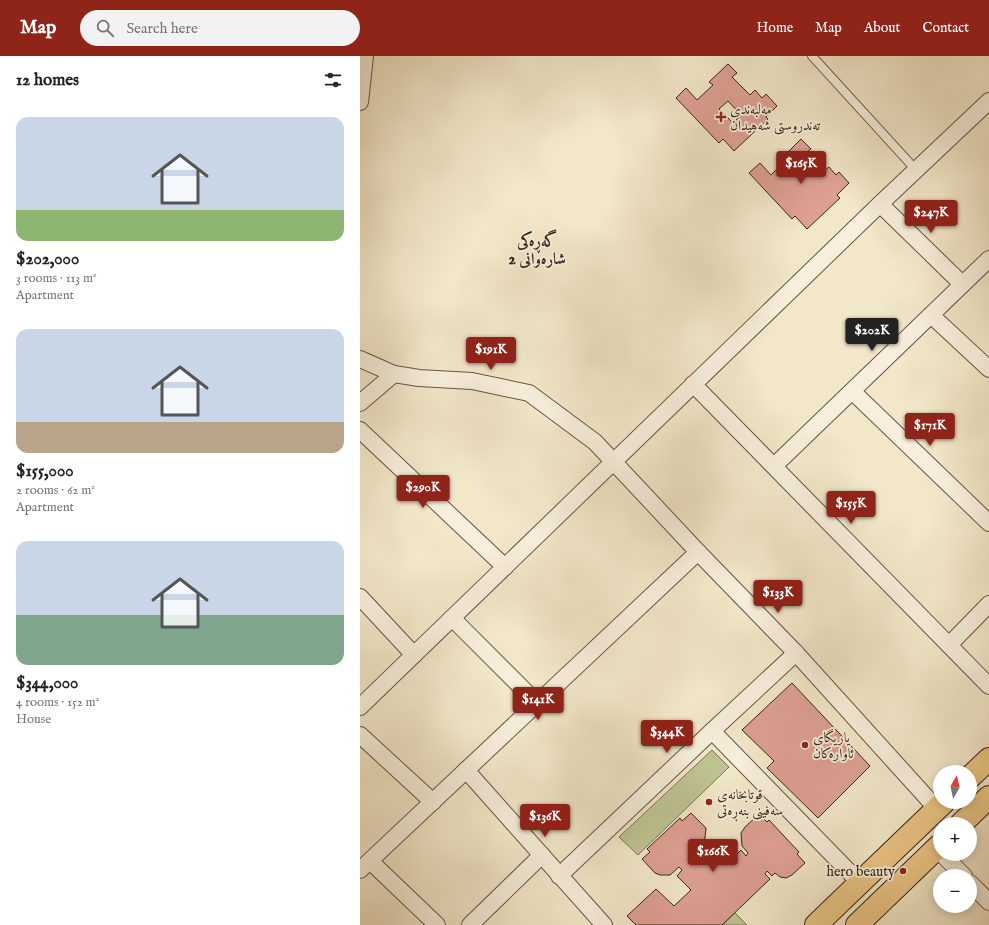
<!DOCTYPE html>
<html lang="en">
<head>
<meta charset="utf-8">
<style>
  body { margin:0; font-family:"IM FELL English",Amiri,serif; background:#f2f2f2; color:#222; height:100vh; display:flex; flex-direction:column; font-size:15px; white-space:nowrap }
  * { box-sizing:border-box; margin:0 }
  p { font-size:13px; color:#767676 }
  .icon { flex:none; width:22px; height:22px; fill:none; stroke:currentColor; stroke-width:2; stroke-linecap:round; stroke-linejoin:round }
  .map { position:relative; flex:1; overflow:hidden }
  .panel { display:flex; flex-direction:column; background:#fff; width:360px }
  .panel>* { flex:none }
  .needle { width:26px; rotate:9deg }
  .buttons { position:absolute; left:573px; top:709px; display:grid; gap:8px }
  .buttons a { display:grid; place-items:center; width:44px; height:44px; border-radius:50%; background:#fff; box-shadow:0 2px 10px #0003; font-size:20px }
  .price { position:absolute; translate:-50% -34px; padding:0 9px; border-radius:4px; background:#8f2418; color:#fff; font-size:13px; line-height:26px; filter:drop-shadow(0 1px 2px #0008) }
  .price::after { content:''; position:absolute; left:50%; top:24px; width:12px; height:9px; margin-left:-6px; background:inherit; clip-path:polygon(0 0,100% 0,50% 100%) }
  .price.current { background:#222; color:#fff }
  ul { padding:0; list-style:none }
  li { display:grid; align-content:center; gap:8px; height:212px; padding:0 16px }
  li span { display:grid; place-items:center; height:124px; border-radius:12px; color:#555 }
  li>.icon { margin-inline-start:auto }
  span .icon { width:72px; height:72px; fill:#fffc; stroke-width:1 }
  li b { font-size:17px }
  h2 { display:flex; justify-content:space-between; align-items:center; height:48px; padding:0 16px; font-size:17px }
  header { display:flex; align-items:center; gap:24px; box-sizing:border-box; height:56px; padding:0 20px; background:#8f2418; color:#fff }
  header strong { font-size:19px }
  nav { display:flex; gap:22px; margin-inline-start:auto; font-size:14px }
  .search { width:280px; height:36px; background:#f2f2f2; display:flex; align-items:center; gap:10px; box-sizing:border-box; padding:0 14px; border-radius:22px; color:#767676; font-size:15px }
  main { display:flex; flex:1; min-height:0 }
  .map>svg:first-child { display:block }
</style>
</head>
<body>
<header>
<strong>Map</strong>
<div class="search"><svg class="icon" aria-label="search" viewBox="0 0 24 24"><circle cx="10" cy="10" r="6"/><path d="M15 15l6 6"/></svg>Search here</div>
<nav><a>Home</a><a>Map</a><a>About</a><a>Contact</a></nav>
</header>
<main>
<section class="panel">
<h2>12 homes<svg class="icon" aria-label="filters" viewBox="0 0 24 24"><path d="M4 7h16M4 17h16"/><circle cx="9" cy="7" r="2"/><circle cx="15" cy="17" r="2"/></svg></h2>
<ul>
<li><span style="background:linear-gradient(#c9d6e8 75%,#8fb573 0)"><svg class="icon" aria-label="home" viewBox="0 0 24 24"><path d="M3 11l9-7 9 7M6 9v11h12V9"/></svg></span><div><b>$202,000</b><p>3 rooms · 113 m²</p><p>Apartment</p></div></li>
<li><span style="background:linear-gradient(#c9d6e8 75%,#b9a48a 0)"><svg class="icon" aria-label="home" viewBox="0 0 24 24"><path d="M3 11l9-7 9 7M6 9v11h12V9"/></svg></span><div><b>$155,000</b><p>2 rooms · 62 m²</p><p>Apartment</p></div></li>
<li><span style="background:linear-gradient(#c9d6e8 60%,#7fa58c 0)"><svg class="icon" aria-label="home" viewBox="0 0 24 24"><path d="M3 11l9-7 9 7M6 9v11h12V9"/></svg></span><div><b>$344,000</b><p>4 rooms · 152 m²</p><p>House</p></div></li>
</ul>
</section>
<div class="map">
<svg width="629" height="869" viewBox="0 0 629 869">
  <rect width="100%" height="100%" fill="#f2e7c9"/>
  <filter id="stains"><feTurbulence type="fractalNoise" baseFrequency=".005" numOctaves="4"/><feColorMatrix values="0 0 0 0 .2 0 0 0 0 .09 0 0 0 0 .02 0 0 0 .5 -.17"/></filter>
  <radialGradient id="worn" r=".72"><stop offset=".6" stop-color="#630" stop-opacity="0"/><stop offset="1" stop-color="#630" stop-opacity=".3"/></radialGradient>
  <g fill="#bfc493" stroke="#7c7456">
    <path d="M352 694 369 711 278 799 259 781Z"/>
    <path d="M375 857 387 869H362Z"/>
  </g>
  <g fill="#dea094" stroke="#3a2319" fill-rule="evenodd">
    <path d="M368 8 377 17 372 21 390 39 395 34 402 42 406 38 417 50 406 61 408 63 374 95 363 83 359 87 316 42 326 32 337 44 353 29 349 26ZM368 45 381 59 373 67 359 53Z"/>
    <path d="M441 83 451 93 446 97 464 115 469 111 476 119 479 116 489 127 477 139 480 142 447 173 435 160 432 163 389 117 400 107 411 119 426 104 423 101Z"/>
    <path d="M432 627 510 710 458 762 407 712 414 705 382 674Z"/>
    <path d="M331 757 346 772 345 782 341 787 343 789 337 795 341 798 347 793 359 806 365 800 370 805 381 794 386 800 388 797 382 790 381 777 385 771 399 758 407 766 409 764 439 796 437 798 445 807 432 819 426 822 420 821 415 817 412 820 407 815 405 818 410 823 362 869H276L267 860 296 833 314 850 331 834 317 820 322 814 319 811 310 819H300L295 817 282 803 290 796 287 793 320 762 322 765Z"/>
  </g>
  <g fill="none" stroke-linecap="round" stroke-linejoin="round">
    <g stroke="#685445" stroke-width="10">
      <path id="lane" d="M452 0 556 114"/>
    </g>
    <g stroke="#685445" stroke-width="18">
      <g id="street">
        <path d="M0 46 5 0"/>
        <path d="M520 148 602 228"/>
        <path d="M571 259 629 313"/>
        <path d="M0 303 34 318 59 322 112 325 169 337 235 386 338 496 436 597 577 753"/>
        <path d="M333 328 629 630"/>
        <path d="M492 335 629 467"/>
        <path d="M0 347 34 318"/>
        <path d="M0 374 145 511"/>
        <path d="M414 410 629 203"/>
        <path d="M0 541 54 599"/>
        <path d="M92 562 177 647"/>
        <path d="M589 589 629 548"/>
        <path d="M0 651 520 148 629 45"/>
        <path d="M352 675 500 827"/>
        <path d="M0 679 73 746"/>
        <path d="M106 714 244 869"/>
        <path d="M582 798 604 820"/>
        <path d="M10 805 77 869"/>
        <path d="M0 814 338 496"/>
        <path d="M199 820 352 675 436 597"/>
        <path d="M610 827 629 846"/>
        <path d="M110 869 182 799"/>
      </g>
    </g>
    <g stroke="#3a2319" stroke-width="24">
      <g id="primary">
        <path d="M610 721 629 703"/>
        <path d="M601 768 629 741"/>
        <path d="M456 869 584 746"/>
        <path d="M497 869 580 789"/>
      </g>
    </g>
    <use href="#lane" stroke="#f7efdc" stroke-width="8"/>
    <use href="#street" stroke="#f7efdc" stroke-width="16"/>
    <use href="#primary" stroke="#e9c484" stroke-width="22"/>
  </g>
  <g fill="#8f2418" stroke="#f7efdc" stroke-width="1.5">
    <path d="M359 55h4v4h4v4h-4v4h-4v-4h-4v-4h4z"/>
    <circle cx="445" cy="689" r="4"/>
    <circle cx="349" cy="746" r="4"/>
    <circle cx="543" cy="815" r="4"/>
  </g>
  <g text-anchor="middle" stroke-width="3.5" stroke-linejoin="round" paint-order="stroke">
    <g font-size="14" fill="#3a2319" stroke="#f7efdc" text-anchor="start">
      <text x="370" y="58">مەلبەندی<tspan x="370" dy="16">تەندروستی شەهیدان</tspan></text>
      <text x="453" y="686">یاریگای<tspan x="453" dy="16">ئاوارەکان</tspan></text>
      <text x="357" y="743">قوتابخانەی<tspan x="357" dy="16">سەفینی بنەڕەتی</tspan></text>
      <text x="535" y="820" text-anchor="end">hero beauty</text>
    </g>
    <g font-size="16" font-weight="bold" fill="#3a2319" stroke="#f7efdc">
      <text x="177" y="190">گەڕەکی<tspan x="177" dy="18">شارەوانی 2</tspan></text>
    </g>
  </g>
  <rect width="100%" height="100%" filter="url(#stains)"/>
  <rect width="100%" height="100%" fill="url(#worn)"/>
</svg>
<div class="buttons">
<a><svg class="needle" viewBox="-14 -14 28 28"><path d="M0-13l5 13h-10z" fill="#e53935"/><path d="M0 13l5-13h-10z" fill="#767676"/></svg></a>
<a>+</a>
<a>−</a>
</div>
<b class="price" style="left:441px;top:129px">$165K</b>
<b class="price" style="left:571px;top:178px">$247K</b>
<b class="price current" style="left:512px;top:296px">$202K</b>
<b class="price" style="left:131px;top:315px">$191K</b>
<b class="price" style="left:570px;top:391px">$171K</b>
<b class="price" style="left:63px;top:453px">$290K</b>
<b class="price" style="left:491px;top:469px">$155K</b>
<b class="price" style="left:418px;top:558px">$133K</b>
<b class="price" style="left:178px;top:665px">$141K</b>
<b class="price" style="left:307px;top:698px">$344K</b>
<b class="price" style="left:185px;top:782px">$136K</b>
<b class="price" style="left:353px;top:817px">$166K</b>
</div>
</main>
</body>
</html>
